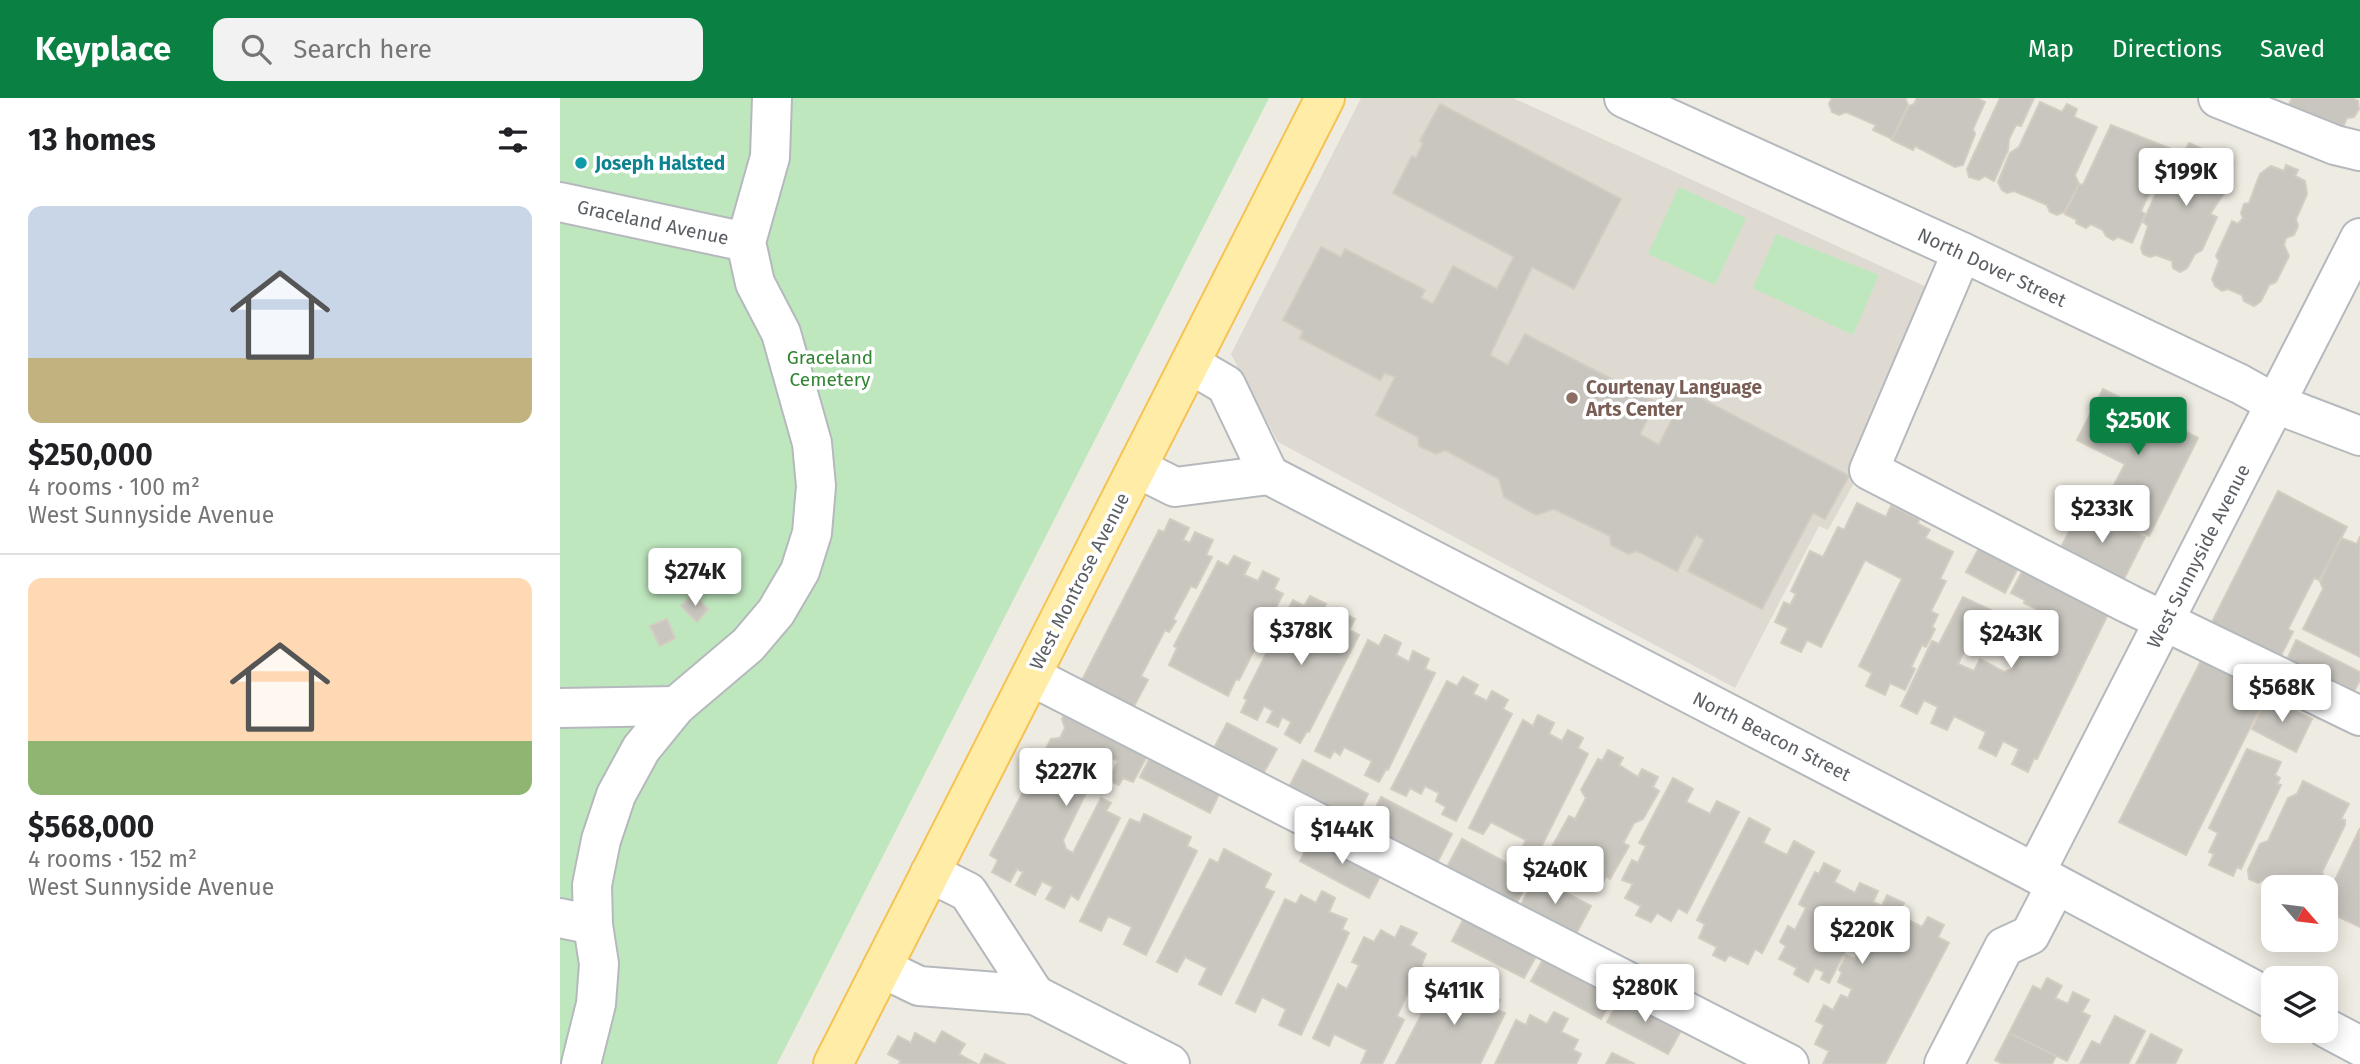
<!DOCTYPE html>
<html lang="en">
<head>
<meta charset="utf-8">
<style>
  body { margin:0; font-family:"Fira Sans",sans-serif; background:#f2f2f2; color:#202124; height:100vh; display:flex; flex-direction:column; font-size:26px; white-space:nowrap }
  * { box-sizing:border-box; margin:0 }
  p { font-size:23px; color:#757577 }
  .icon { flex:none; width:38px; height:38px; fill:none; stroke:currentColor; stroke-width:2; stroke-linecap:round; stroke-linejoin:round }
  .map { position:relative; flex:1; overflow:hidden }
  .details { display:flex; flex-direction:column; background:#fff; width:560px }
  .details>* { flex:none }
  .needle { width:46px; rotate:118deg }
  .buttons { position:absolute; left:1701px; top:777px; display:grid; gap:14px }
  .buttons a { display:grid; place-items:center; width:77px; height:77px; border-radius:14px; background:#fff; box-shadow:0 4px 18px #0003; font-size:35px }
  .price { position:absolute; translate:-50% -60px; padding:0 16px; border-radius:7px; background:#fff; color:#222; font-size:23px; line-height:46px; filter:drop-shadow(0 2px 4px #0008) }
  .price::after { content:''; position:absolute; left:50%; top:42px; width:21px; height:16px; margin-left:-10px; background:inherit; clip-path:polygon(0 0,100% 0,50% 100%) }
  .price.active { background:#0b8043; color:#fff }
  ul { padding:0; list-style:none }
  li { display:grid; align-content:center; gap:14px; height:371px; padding:0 28px }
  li+li { border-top:2px solid #e0e0e0 }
  li span { display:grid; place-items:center; height:217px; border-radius:14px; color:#555 }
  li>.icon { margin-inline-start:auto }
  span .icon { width:126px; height:126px; fill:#fffc; stroke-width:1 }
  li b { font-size:30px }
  h2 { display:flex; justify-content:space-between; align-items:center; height:84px; padding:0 28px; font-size:30px }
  header { display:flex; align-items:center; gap:42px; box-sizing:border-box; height:98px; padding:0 35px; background:#0b8043; color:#fff }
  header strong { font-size:33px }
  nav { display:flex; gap:38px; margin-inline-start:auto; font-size:24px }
  .search { width:490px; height:63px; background:#f2f2f2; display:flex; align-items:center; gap:18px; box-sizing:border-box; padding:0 24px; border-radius:14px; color:#757577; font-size:26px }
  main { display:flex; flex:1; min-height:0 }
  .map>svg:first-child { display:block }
</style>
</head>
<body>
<header>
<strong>Keyplace</strong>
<div class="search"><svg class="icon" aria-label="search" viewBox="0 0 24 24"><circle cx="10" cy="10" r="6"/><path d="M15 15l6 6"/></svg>Search here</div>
<nav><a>Map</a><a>Directions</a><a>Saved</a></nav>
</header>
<main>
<section class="details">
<h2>13 homes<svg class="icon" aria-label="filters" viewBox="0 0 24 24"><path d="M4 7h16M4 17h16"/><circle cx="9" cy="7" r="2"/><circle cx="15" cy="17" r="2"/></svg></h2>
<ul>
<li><span style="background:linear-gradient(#c9d6e8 70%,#c2b280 0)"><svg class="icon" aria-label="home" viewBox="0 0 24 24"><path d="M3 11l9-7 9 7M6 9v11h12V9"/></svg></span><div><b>$250,000</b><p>4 rooms · 100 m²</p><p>West Sunnyside Avenue</p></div></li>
<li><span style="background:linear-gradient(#ffd9b3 75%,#8fb573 0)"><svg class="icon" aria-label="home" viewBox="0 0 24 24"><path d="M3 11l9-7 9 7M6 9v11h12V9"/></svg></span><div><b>$568,000</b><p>4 rooms · 152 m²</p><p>West Sunnyside Avenue</p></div></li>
</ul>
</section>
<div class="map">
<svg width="1800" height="966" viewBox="0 0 1800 966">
  <rect width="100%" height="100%" fill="#eeebe2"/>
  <path fill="#dedad1" d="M801 0H953L1371 191 1300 374 1268 432 1259 428 1175 590 718 344 671 256Z"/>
  <g fill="#bfe7be">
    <path d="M0 0H709L217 966H0Z"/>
    <path d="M1119 89 1186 120 1155 187 1088 156Z"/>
    <path d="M1216 136 1319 177 1293 237 1193 190Z"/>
  </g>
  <g fill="#c9c6bf" stroke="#d3ccc1" stroke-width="2">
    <path d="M1272 0H1345L1348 7 1332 41 1313 32 1316 27 1286 14 1279 17 1272 14 1269 6Z"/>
    <path d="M1357 0H1417L1425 4 1413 31 1415 36 1403 67 1395 69 1355 48 1353 52 1332 42 1349 8 1354 6Z"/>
    <path d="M1440 0H1474L1461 28 1456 27 1449 41 1448 52 1434 83 1425 78 1419 82 1409 79 1407 71Z"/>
    <path d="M1732 0H1792L1798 3 1799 11 1794 19 1787 20 1781 33 1727 11Z"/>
    <path d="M1480 4 1502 14 1507 6 1517 11 1514 19 1537 29 1515 77 1519 86 1504 114 1497 117 1490 114 1487 107 1454 93 1447 95 1442 92 1438 84 1450 55 1459 49Z"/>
    <path d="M880 6 1061 101 1014 191 972 169 930 257 948 267 965 236 1096 304 1080 336 1099 347 1117 311 1106 306 1116 287 1289 378 1265 421 1253 415 1202 511 1128 473 1144 442 1136 437 1117 473 1077 453 1068 456 1051 447 1050 438 994 411 976 417 944 399 939 381 885 352 876 356 859 348 858 339 816 317 835 279 825 275 820 282 740 240 743 233 723 222 761 149 781 159 785 151 865 192 861 200 873 206 893 168 937 191 954 159 833 95 852 58 856 60 863 45 860 43Z"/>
    <path d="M1551 27 1609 50 1581 113 1585 116 1572 145 1558 139 1553 142 1546 138 1543 132 1531 126 1526 130 1516 125 1517 122 1505 116 1519 86 1523 87Z"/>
    <path d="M1629 45 1673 65 1662 89 1664 95 1650 116 1657 119 1642 152 1635 156 1627 170 1620 174 1613 170 1612 163 1596 157 1590 159 1583 156 1581 150 1588 128 1583 124 1598 91 1606 95 1612 73 1617 70Z"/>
    <path d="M1726 67 1738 72 1735 78 1745 83 1747 96 1736 121 1738 128 1734 137 1726 140 1724 147 1729 158 1716 184 1709 187 1701 203 1694 208 1684 203 1682 197 1668 191 1662 193 1655 188 1652 181 1659 163 1656 158 1672 123 1678 126 1683 120 1681 115 1684 106 1689 105 1700 76 1711 68 1724 73Z"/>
    <path d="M1543 291 1638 340 1589 438 1560 424 1558 416 1560 411 1551 407 1560 390 1554 387 1565 366 1517 342Z"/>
    <path d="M1718 393 1787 429 1759 482 1754 480 1728 531 1733 534 1716 567 1648 532Z"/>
    <path d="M1297 405 1326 419 1331 408 1359 421 1358 426 1370 432 1365 440 1393 454 1380 481 1386 483 1371 513 1378 517 1372 529 1375 531 1366 549 1362 547 1351 569 1355 571 1345 592 1330 585 1325 597 1306 588 1312 575 1299 568 1342 481 1305 462 1261 549 1247 542 1241 554 1221 545 1228 530 1215 524 1224 504 1230 507 1236 496 1231 493 1250 453 1263 459 1278 429 1284 432Z"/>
    <path d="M1527 408 1585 439 1561 487 1498 455 1519 415Z"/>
    <path d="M610 421 629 430 623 442 630 445 635 434 653 442 646 457 652 459 636 490 631 488 613 521 616 523 609 534 605 532 581 578 588 582 573 610 521 584 599 432 604 434Z"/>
    <path d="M1800 438V559L1743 531 1763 491 1760 483 1781 440 1797 446Z"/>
    <path d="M1419 450 1458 470 1445 495 1406 474Z"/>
    <path d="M674 458 690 465 684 477 698 483 703 473 719 481 714 491 723 496 679 582 676 581 668 598 609 567 617 550 614 548 658 463 668 468Z"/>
    <path d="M1465 468 1552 508 1477 661 1474 660 1468 674 1452 666 1459 651 1443 643 1436 658 1419 650 1426 634 1394 618 1387 632 1371 625 1378 609 1364 602 1357 616 1341 608 1372 543 1379 546 1403 499 1433 513 1420 546 1410 541 1398 566 1414 573 1420 561 1444 574 1452 571 1465 546 1478 552 1494 520 1464 505 1465 502 1451 495Z"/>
    <path d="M133 496 148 511 137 524 121 508Z"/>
    <path d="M750 498 766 506 760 517 774 523 779 513 795 521 789 532 799 537 749 634 747 633 740 645 725 636 731 624 722 619 718 629 707 624 713 613 704 608 697 622 681 614 687 602 684 600 733 502 744 508Z"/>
    <path d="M107 521 115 540 100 548 90 528Z"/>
    <path d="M825 537 841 545 836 557 849 564 853 553 869 561 865 571 875 575 828 672 826 671 819 684 805 677 812 663 784 649 780 657 774 653 770 660 755 653 808 542 819 548Z"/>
    <path d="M1736 542 1800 574V582L1789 603 1723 570Z"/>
    <path d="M1643 559 1709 592 1626 757 1559 724Z"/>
    <path d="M903 579 918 587 913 596 927 603 932 593 948 602 943 611 952 616 896 723 882 716 886 709 876 703 879 695 865 688 861 696 850 690 846 698 831 691 887 583 897 588Z"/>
    <path d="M1707 599 1752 621 1736 654 1692 631Z"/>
    <path d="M510 606 592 649 573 684 563 680 559 687 548 682 558 663 546 657 528 691 522 689 519 694 525 697 503 742 506 751 513 755 541 700 551 705 546 713 560 720 518 802 511 797 504 810 486 801 493 789 482 783 475 797 456 787 463 774 457 771 450 784 432 774 438 762 430 757 491 641 500 640 505 630 502 621Z"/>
    <path d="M978 617 994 625 989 636 1002 643 1008 632 1023 640 1018 650 1028 656 974 763 959 756 966 742 931 724 923 736 909 730 963 622 973 628Z"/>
    <path d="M667 625 717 651 703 676 654 650Z"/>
    <path d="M1687 651 1721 664 1715 677 1720 680 1717 686 1721 687 1681 771 1677 769 1673 778 1649 767 1654 756 1649 754 1658 735 1649 730Z"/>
    <path d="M594 652 663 688 650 715 580 679Z"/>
    <path d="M1048 652 1063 660 1059 667 1078 679 1082 671 1098 679 1093 689 1099 693 1083 721 1074 725 1063 745 1069 748 1050 781 1046 778 1041 788 1031 782 1035 774 1009 759 1003 768 992 762 997 752 992 749 1009 718 1015 721 1026 700 1021 692 1038 661 1042 663Z"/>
    <path d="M743 662 808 696 795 722 729 689Z"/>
    <path d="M1113 680 1133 691 1126 704 1150 716 1157 703 1179 714 1127 815 1118 810 1111 823 1097 815 1091 824 1076 817 1081 808 1065 800 1073 786 1062 782 1072 762 1078 765 1086 748 1079 745Z"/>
    <path d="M1743 683 1789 706 1781 721 1785 722V727L1762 774 1765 780 1761 789H1720L1705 781 1698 785 1689 781 1688 772 1700 746 1708 743 1728 700 1737 696Z"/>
    <path d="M821 699 892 736 877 765 806 729Z"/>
    <path d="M584 716 631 739 627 748 637 753 586 857 564 846 572 829 548 818 541 833 520 823 570 721 580 725Z"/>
    <path d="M1189 720 1210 731 1203 745 1227 757 1234 743 1254 754 1202 855 1195 851 1188 866 1169 857 1165 863 1153 857 1157 849 1139 840 1145 826 1137 822Z"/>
    <path d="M1800 730V829L1766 813V801Z"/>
    <path d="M753 737 823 773 809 800 740 763Z"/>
    <path d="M902 741 971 778 956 806 887 769Z"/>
    <path d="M664 751 711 776 704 790 714 794 661 897 639 886 647 870 625 859 617 874 597 864 650 761 658 765Z"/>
    <path d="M1264 765 1280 773 1274 784 1295 795 1300 785 1318 793 1313 804 1322 808 1327 797 1344 805 1338 817 1362 829 1368 819 1384 827 1378 839 1389 845 1325 966H1263L1269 953 1255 946 1264 927 1256 923 1264 907 1273 912 1281 897 1288 900 1292 891 1278 884 1282 874 1279 872 1286 857 1295 861 1305 840 1295 834 1269 885 1261 881 1264 874 1255 870 1248 884 1234 876 1237 870 1219 861 1226 848 1220 844 1228 828 1235 832 1246 810 1239 806 1255 774 1259 776Z"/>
    <path d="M975 779 1031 808 1015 838 960 809Z"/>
    <path d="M762 793 775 800 769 814 787 821 782 831 789 835 741 937 719 927 726 911 702 899 695 914 676 905 725 801 736 806 741 797 756 805Z"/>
    <path d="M906 816 979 853 964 880 892 843Z"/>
    <path d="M841 828 857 835 850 847 866 856 861 868 868 872 855 897 848 894 837 918 844 922 822 966H801L807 952 774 936 769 948 753 940 778 886 787 891 799 867 792 864 804 839 814 844 821 832 835 840Z"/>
    <path d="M986 856 1056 894 1041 921 971 883Z"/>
    <path d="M893 878 940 902 935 911 945 915 920 966H836L879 882 889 887Z"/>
    <path d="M1487 880 1502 888 1495 900 1508 906 1513 894 1529 902 1522 914 1530 918 1507 963 1449 935 1473 888 1481 892Z"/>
    <path d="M1063 896 1123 929 1108 956 1047 924Z"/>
    <path d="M994 914 1008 921 1001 934 1018 942 1013 952 1021 956 1016 966H935L956 922 966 927 970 917 987 926Z"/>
    <path d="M1555 918 1585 933 1568 966H1520L1532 943 1540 947Z"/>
    <path d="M382 933 405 946 399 956 417 966H339L341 963 328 956 338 938 351 945 355 935 375 946Z"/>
    <path d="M1449 935 1496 958 1492 966H1443L1435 962Z"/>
    <path d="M1591 936 1622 952 1615 966H1576Z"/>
    <path d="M1052 955 1075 966H1046Z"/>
    <path d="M425 956 443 965 420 966Z"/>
  </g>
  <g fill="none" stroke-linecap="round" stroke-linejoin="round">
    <g stroke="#b5b9bd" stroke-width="42">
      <g id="minor">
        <path d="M1064 0 1402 154 1680 286 1716 306 1800 338"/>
        <path d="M1658 0 1775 47 1800 53"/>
        <path d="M0 104 186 144"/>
        <path d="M1402 154 1309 372 1569 506 1800 618"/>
        <path d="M630 266 666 287 709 377"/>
        <path d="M577 370 615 389 709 377 1475 775 1713 902"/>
        <path d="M471 578 1229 966"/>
        <path d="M0 610 116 608"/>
        <path d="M370 775 408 794 475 897"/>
        <path d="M1475 775 1800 140"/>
        <path d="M0 820 33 827"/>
        <path d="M322 870 359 888 475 897 610 966"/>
        <path d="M1766 930 1800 948"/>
        <path d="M21 966 36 906 39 866 33 827 32 787 41 742 56 697 81 651 116 608 188 547 216 514 240 473 252 435 256 388 252 345 221 235 195 185 186 144 210 59 212 0"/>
        <path d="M1384 966 1444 849 1470 837 1496 787"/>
      </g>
    </g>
    <g stroke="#f6c253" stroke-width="42">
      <path id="major" d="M273 966 765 0"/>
    </g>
    <use href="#minor" stroke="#fff" stroke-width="38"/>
    <use href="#major" stroke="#ffeda7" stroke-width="38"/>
  </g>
  <circle fill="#0f9aa8" stroke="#fff" stroke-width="2.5" cx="21" cy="65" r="7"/>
  <circle fill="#8d6e63" stroke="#fff" stroke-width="2.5" cx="1012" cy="300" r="7"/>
  <g text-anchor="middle" stroke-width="7" stroke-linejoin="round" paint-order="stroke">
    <g font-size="19" font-weight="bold" fill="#0d838f" stroke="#fff" text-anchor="start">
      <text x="35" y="72">Joseph Halsted</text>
    </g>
    <g font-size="19" fill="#5b5f64" stroke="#fff">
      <text transform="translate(93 124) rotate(12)" y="7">Graceland Avenue</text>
      <text transform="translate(1432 169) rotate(25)" y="7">North Dover Street</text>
      <text transform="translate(1638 458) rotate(-63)" y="7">West Sunnyside Avenue</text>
      <text transform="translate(519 483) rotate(-63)" y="7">West Montrose Avenue</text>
      <text transform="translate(1212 638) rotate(27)" y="7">North Beacon Street</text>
    </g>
    <g font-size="19" fill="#318532" stroke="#fff">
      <text x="270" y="266">Graceland<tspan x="270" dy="22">Cemetery</tspan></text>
    </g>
    <g font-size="19" font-weight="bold" fill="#785e54" stroke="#fff" text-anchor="start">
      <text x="1026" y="296">Courtenay Language<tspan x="1026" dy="22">Arts Center</tspan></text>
    </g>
  </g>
</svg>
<div class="buttons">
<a><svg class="needle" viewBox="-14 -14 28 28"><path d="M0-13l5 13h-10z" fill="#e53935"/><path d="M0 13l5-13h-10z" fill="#757577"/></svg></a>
<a><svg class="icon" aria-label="layers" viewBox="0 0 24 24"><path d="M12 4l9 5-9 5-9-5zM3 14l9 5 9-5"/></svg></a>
</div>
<b class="price" style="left:1626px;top:110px">$199K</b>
<b class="price active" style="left:1578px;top:359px">$250K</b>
<b class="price" style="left:1542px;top:447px">$233K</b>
<b class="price" style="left:135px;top:510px">$274K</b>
<b class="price" style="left:741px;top:569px">$378K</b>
<b class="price" style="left:1451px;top:572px">$243K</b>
<b class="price" style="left:1722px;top:626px">$568K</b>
<b class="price" style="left:506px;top:710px">$227K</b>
<b class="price" style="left:782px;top:768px">$144K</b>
<b class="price" style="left:995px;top:808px">$240K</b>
<b class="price" style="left:1302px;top:868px">$220K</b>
<b class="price" style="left:1085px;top:926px">$280K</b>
<b class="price" style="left:894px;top:929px">$411K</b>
</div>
</main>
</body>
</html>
